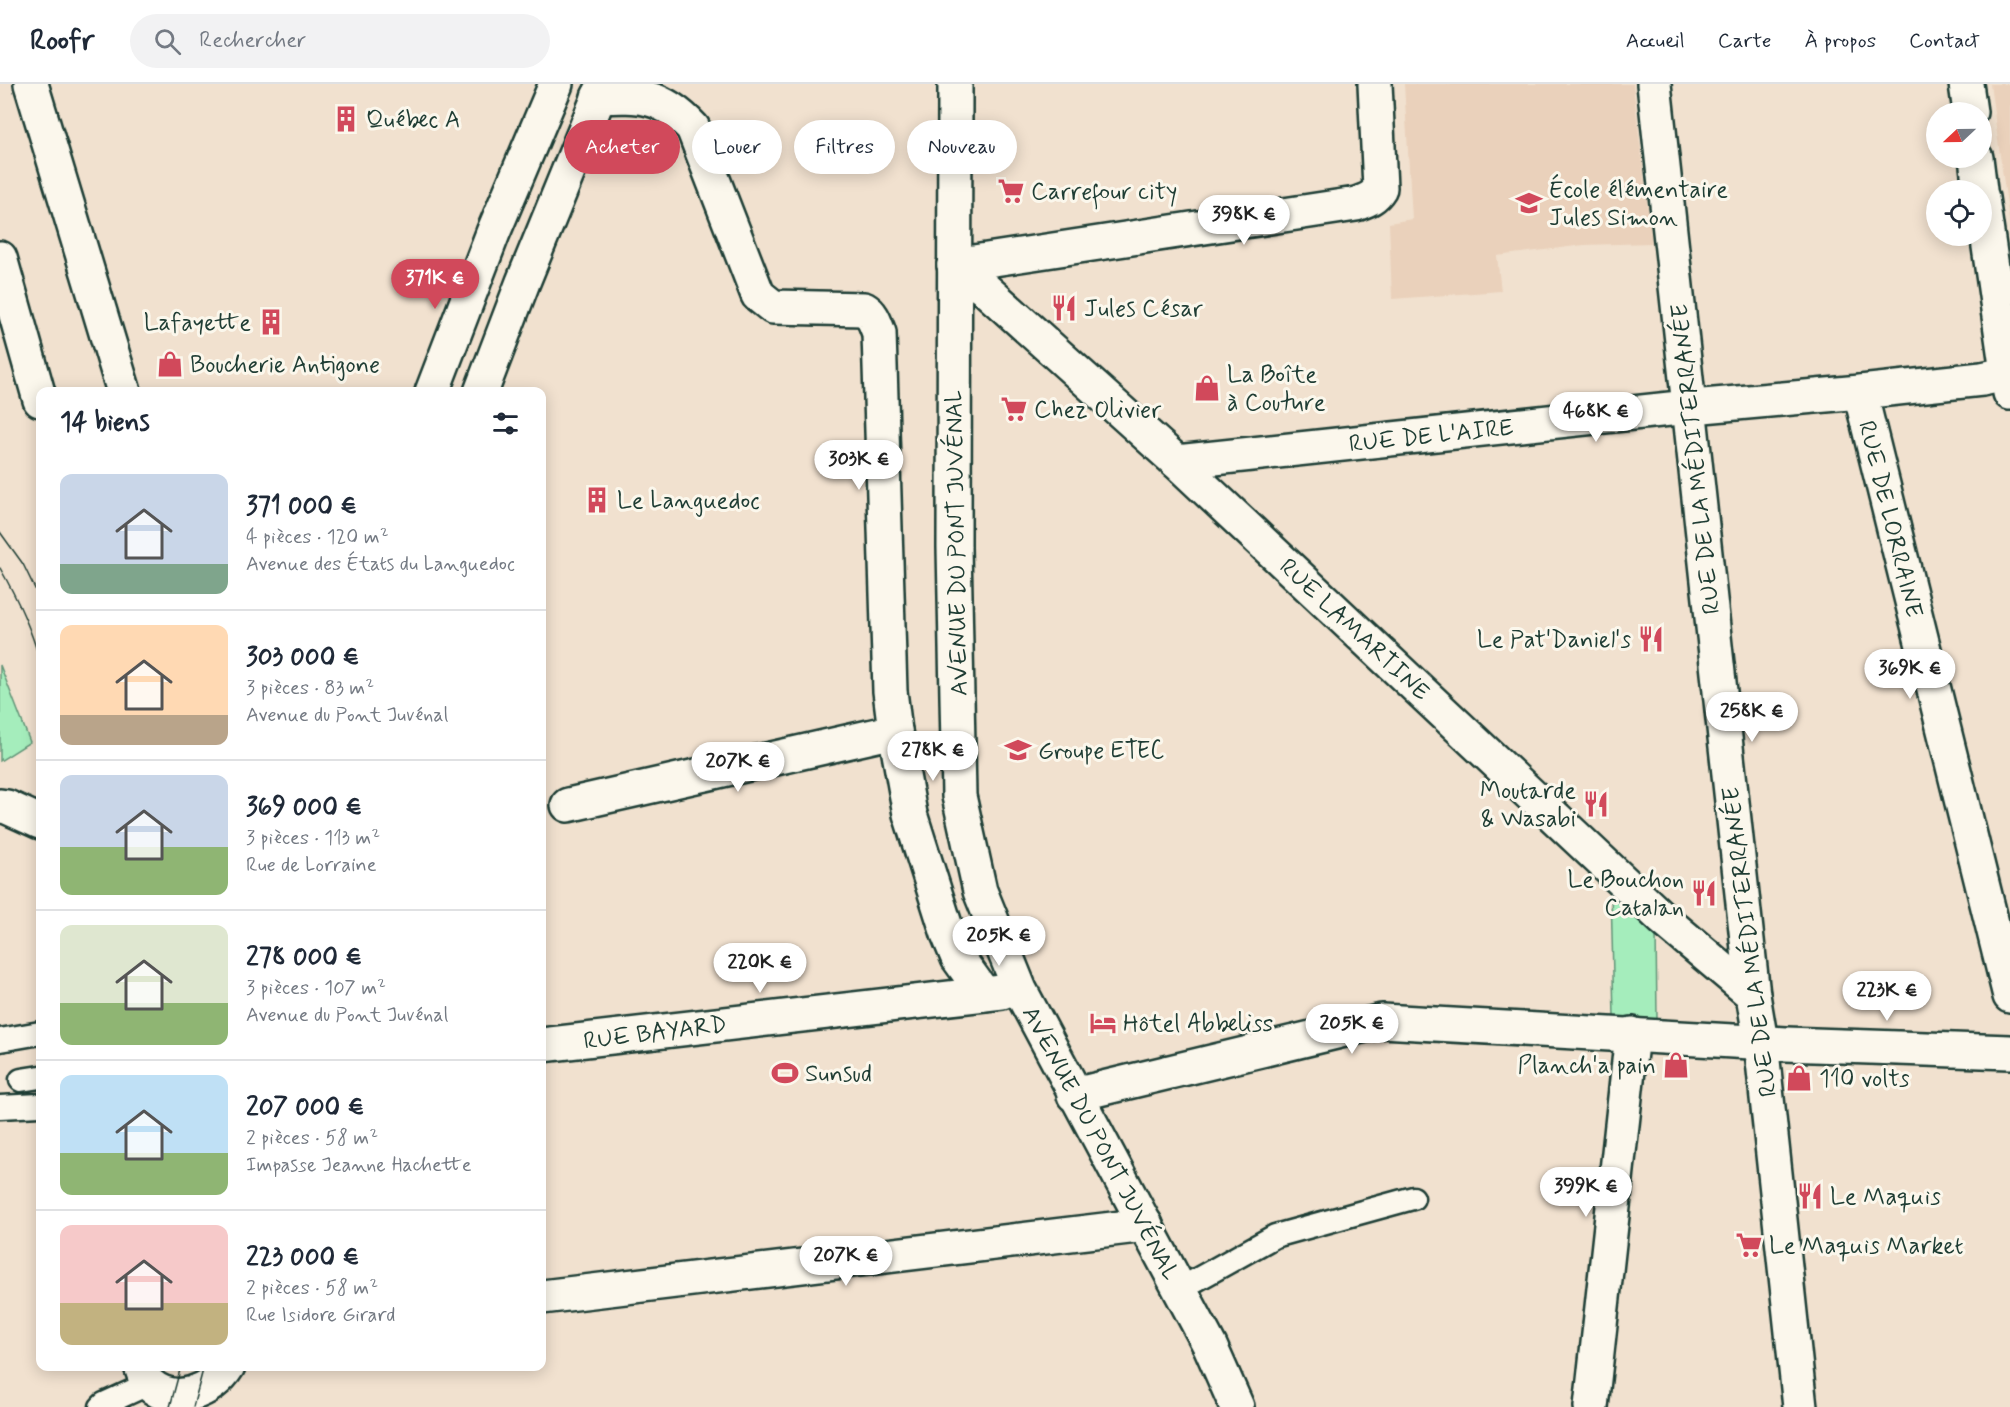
<!DOCTYPE html>
<html lang="fr">
<head>
<meta charset="utf-8">
<style>
  body { margin:0; font-family:Mynerve,sans-serif; background:#f2f2f3; color:#1f2937; height:100vh; display:flex; flex-direction:column; font-size:22px; white-space:nowrap }
  * { box-sizing:border-box; margin:0 }
  p { font-size:20px; color:#747a83 }
  .icon { flex:none; width:33px; height:33px; fill:none; stroke:currentColor; stroke-width:2; stroke-linecap:round; stroke-linejoin:round }
  .map { position:relative; flex:1; overflow:hidden }
  .sheet { position:absolute; left:36px; top:303px; width:510px; height:984px; display:flex; flex-direction:column; background:#fff; border-radius:12px; box-shadow:0 3px 15px #0003 }
  .sheet>* { flex:none }
  .top-card { position:absolute; left:564px; top:36px; width:570px; height:54px; display:flex; gap:12px }
  .needle { width:39px; rotate:248deg }
  .buttons { position:absolute; left:1926px; top:18px; display:grid; gap:12px }
  .buttons a { display:grid; place-items:center; width:66px; height:66px; border-radius:50%; background:#fff; box-shadow:0 3px 15px #0003; font-size:30px }
  .price { position:absolute; translate:-50% -51px; padding:0 14px; border-radius:21px; background:#fff; color:#222; font-size:20px; line-height:39px; filter:drop-shadow(0 2px 3px #0008) }
  .price::after { content:''; position:absolute; left:50%; top:36px; width:18px; height:14px; margin-left:-9px; background:inherit; clip-path:polygon(0 0,100% 0,50% 100%) }
  .price.active { background:#d1495b; color:#fff }
  ul { padding:0; list-style:none }
  li { display:flex; align-items:center; gap:18px; height:150px; padding:0 24px }
  li+li { border-top:2px solid #e0e1e3 }
  li span { display:grid; place-items:center; flex:none; width:168px; height:120px; border-radius:12px; color:#555 }
  li>.icon { margin-inline-start:auto }
  span .icon { width:72px; height:72px; fill:#fffc; stroke-width:1 }
  li b { font-size:26px }
  h2 { display:flex; justify-content:space-between; align-items:center; height:72px; padding:0 24px; font-size:26px }
  .chip { padding:0 21px; border-radius:27px; background:#fff; box-shadow:0 3px 15px #0003; font-size:21px; line-height:54px }
  .chip.active { background:#d1495b; color:#fff }
  header { display:flex; align-items:center; gap:36px; box-sizing:border-box; height:84px; padding:0 30px; background:#fff; border-bottom:2px solid #e0e1e3 }
  header strong { font-size:28px }
  nav { display:flex; gap:33px; margin-inline-start:auto; font-size:21px }
  .search { width:420px; height:54px; background:#f2f2f3; display:flex; align-items:center; gap:15px; box-sizing:border-box; padding:0 21px; border-radius:33px; color:#747a83; font-size:22px }
  .map>svg:first-child { display:block }
</style>
</head>
<body>
<header>
<strong>Roofr</strong>
<div class="search"><svg class="icon" aria-label="search" viewBox="0 0 24 24"><circle cx="10" cy="10" r="6"/><path d="M15 15l6 6"/></svg>Rechercher</div>
<nav><a>Accueil</a><a>Carte</a><a>À propos</a><a>Contact</a></nav>
</header>
<div class="map">
<svg width="2010" height="1323" viewBox="0 0 2010 1323">
  <rect width="100%" height="100%" fill="#f1e1cf"/>
  <filter id="ink" filterUnits="userSpaceOnUse"><feTurbulence type="fractalNoise" baseFrequency=".0167" numOctaves="2"/><feDisplacementMap in="SourceGraphic" scale="12" xChannelSelector="R" yChannelSelector="G"/><feConvolveMatrix kernelMatrix="1 2 1 2 8 2 1 2 1" color-interpolation-filters="sRGB"/></filter>
  <g filter="url(#ink)">
    <g fill="#ead1bb">
      <path d="M1404 0H1633L1652 159 1584 161 1497 172 1501 207 1392 215 1389 139 1412 135Z"/>
      <path d="M1990 0H2010V142Z"/>
    </g>
    <g fill="#a5edbc" stroke="#629578" stroke-width="1.5">
      <path d="M0 581 30 658 0 677Z"/>
      <path d="M1611 807 1656 847 1657 935 1614 933Z"/>
    </g>
    <g fill="none" stroke-linecap="round" stroke-linejoin="round">
      <g stroke="#1f3d34" stroke-width="27">
        <g id="lane">
          <path d="M0 956 40 949"/>
          <path d="M21 996 40 993"/>
          <path d="M0 1023 40 1021"/>
          <path d="M1180 1205 1275 1152 1413 1114"/>
          <path d="M101 1323 104 1320 148 1300"/>
        </g>
      </g>
      <g stroke="#1f3d34" stroke-width="38">
        <g id="street">
          <path d="M955 0 954 463 959 712 980 807 1020 906 1210 1262 1237 1323"/>
          <path d="M1654 0 1753 911 1761 958 1800 1323"/>
          <path d="M1966 0 1970 28"/>
          <path d="M598 13C642 11 662 11 693 44L758 211 773 223 864 225C873 230 875 239 879 249L890 607 895 647 910 730 948 850 958 874 984 910"/>
          <path d="M1976 74 1980 106"/>
          <path d="M1982 114 2010 309"/>
          <path d="M954 181 986 206 1177 378 1663 835 1753 911"/>
          <path d="M954 181 1356 120C1367 116 1374 114 1380 104L1375 0"/>
          <path d="M1860 308 2010 912"/>
          <path d="M1177 378 1670 325 1860 308 1982 295 2006 290"/>
          <path d="M568 721 895 647"/>
          <path d="M542 961 1002 908"/>
          <path d="M1074 1011 1382 937 1786 960 2010 968"/>
          <path d="M542 1213 1146 1141"/>
          <path d="M1591 1323 1632 950"/>
        </g>
      </g>
      <g stroke="#1f3d34" stroke-width="38">
        <g id="secondary">
          <path d="M31 0 124 308"/>
          <path d="M0 174 40 316"/>
          <path d="M432 308 493 149 556 0"/>
          <path d="M481 308 523 198 604 0"/>
          <path d="M0 722 7 723 40 738"/>
          <path d="M141 1282C143 1288 145 1296 149 1300 174 1323 212 1308 228 1282"/>
        </g>
      </g>
      <use href="#lane" stroke="#fbf7ec" stroke-width="22"/>
      <use href="#street" stroke="#fbf7ec" stroke-width="33"/>
      <use href="#secondary" stroke="#fbf7ec" stroke-width="33"/>
      <g stroke="#1f3d34" stroke-width="1.5">
        <path d="M0 448 23 480 40 515"/>
        <path d="M0 484C17 514 31 544 40 577"/>
        <path d="M170 1323 181 1282"/>
        <path d="M193 1323 204 1282"/>
      </g>
    </g>
  </g>
  <defs>
    <g id="building-bare" transform="scale(2.07)"><path d="M-4-6H4V6H1V3H-1V6H-4ZM-2.5-4.3h1.7v1.8h-1.7ZM.8-4.3h1.7v1.8H.8ZM-2.5-1h1.7V.8h-1.7ZM.8-1h1.7V.8H.8Z" fill="#d1495b" stroke="#fbf7ec" stroke-width="2.5" paint-order="stroke"/></g>
    <g id="supermarket-bare" transform="scale(2.07)"><path d="M-6-5.5h2.5l.6 2H6L4.5 2H-2.5L-4.4-4H-6ZM-1.5 3.2a1.3 1.3 0 1 0 .1 0ZM3 3.2a1.3 1.3 0 1 0 .1 0Z" fill="#d1495b" stroke="#fbf7ec" stroke-width="2.5" paint-order="stroke"/></g>
    <g id="school-bare" transform="scale(2.07)"><path d="M0-5L7-2L0 1L-7-2ZM-4 1L0 2.5L4 1V4Q0 6-4 4Z" fill="#d1495b" stroke="#fbf7ec" stroke-width="2.5" paint-order="stroke"/></g>
    <g id="restaurant-bare" transform="scale(2.07)"><path d="M-5-6h1v4h1v-4h1v4h1v-4h1v5L-1.5 .5V6h-2V.5L-5-1ZM5-6V6H3V1.5H1.5Q1.5-4 5-6Z" fill="#d1495b" stroke="#fbf7ec" stroke-width="2.5" paint-order="stroke"/></g>
    <g id="shop-bare" transform="scale(2.07)"><path d="M-5-2.5h2.3a2.7 3.5 0 0 1 5.4 0H5L5.5 6h-11ZM-1.5-2.5h3a1.5 2.3 0 0 0-3 0Z" fill="#d1495b" stroke="#fbf7ec" stroke-width="2.5" paint-order="stroke"/></g>
    <g id="hotel-bare" transform="scale(2.07)"><path d="M-6-4.5h1.5V1H6V5H4.5V3h-9V5H-6ZM-4 0a1.8 1.8 0 1 1 3.6 0ZM.5 0V-2.5h3Q6-2.5 6 0Z" fill="#d1495b" stroke="#fbf7ec" stroke-width="2.5" paint-order="stroke"/></g>
    <g id="stadium-bare" transform="scale(2.07)"><path d="M0-5a6.5 5 0 1 0 0 10a6.5 5 0 1 0 0-10ZM-3.5-1.8h7v3.6h-7Z" fill="#d1495b" stroke="#fbf7ec" stroke-width="2.5" paint-order="stroke"/></g>
  </defs>
  <g fill-rule="evenodd">
    <use href="#building-bare" x="346" y="35"/>
    <use href="#supermarket-bare" x="1011" y="107"/>
    <use href="#school-bare" x="1529" y="119"/>
    <use href="#restaurant-bare" x="1064" y="224"/>
    <use href="#building-bare" x="271" y="238"/>
    <use href="#shop-bare" x="170" y="280"/>
    <use href="#shop-bare" x="1207" y="304"/>
    <use href="#supermarket-bare" x="1014" y="325"/>
    <use href="#building-bare" x="597" y="416"/>
    <use href="#restaurant-bare" x="1651" y="555"/>
    <use href="#school-bare" x="1018" y="666"/>
    <use href="#restaurant-bare" x="1596" y="720"/>
    <use href="#restaurant-bare" x="1704" y="809"/>
    <use href="#hotel-bare" x="1103" y="939"/>
    <use href="#shop-bare" x="1676" y="981"/>
    <use href="#stadium-bare" x="785" y="989"/>
    <use href="#shop-bare" x="1799" y="994"/>
    <use href="#restaurant-bare" x="1810" y="1112"/>
    <use href="#supermarket-bare" x="1749" y="1161"/>
  </g>
  <g text-anchor="middle" stroke-width="6" stroke-linejoin="round" paint-order="stroke">
    <g font-size="24" fill="#1f3d34" stroke="#fbf7ec" text-anchor="start">
      <text x="366" y="43">Québec A</text>
      <text x="1549" y="113">École élémentaire<tspan x="1549" dy="28">Jules Simon</tspan></text>
      <text x="1031" y="115">Carrefour city</text>
      <text x="1084" y="232">Jules César</text>
      <text x="251" y="246" text-anchor="end">Lafayette</text>
      <text x="190" y="288">Boucherie Antigone</text>
      <text x="1227" y="298">La Boîte<tspan x="1227" dy="28">à Couture</tspan></text>
      <text x="1034" y="333">Chez Olivier</text>
      <text x="617" y="424">Le Languedoc</text>
      <text x="1631" y="563" text-anchor="end">Le Pat'Daniel's</text>
      <text x="1038" y="674">Groupe ETEC</text>
      <text x="1576" y="714" text-anchor="end">Moutarde<tspan x="1576" dy="28">&amp; Wasabi</tspan></text>
      <text x="1684" y="803" text-anchor="end">Le Bouchon<tspan x="1684" dy="28">Catalan</tspan></text>
      <text x="1123" y="947">Hôtel Abbeliss</text>
      <text x="1656" y="989" text-anchor="end">Planch'a pain</text>
      <text x="805" y="997">Sunsud</text>
      <text x="1819" y="1002">110 volts</text>
      <text x="1830" y="1120">Le Maquis</text>
      <text x="1769" y="1169">Le Maquis Market</text>
    </g>
    <g font-size="24" fill="#1f3d34" stroke="#fbf7ec">
      <text transform="translate(1431 351) rotate(-6)" y="8">RUE DE L'AIRE</text>
      <text transform="translate(1695 375) rotate(-96)" y="8">RUE DE LA MÉDITERRANÉE</text>
      <text transform="translate(1891 435) rotate(76)" y="8">RUE DE LORRAINE</text>
      <text transform="translate(956 459) rotate(-91)" y="8">AVENUE DU PONT JUVÉNAL</text>
      <text transform="translate(1355 545) rotate(43)" y="8">RUE LAMARTINE</text>
      <text transform="translate(1749 858) rotate(-97)" y="8">RUE DE LA MÉDITERRANÉE</text>
      <text transform="translate(655 948) rotate(-7)" y="8">RUE BAYARD</text>
      <text transform="translate(1101 1059) rotate(62)" y="8">AVENUE DU PONT JUVÉNAL</text>
    </g>
  </g>
</svg>
<div class="buttons">
<a><svg class="needle" viewBox="-14 -14 28 28"><path d="M0-13l5 13h-10z" fill="#e53935"/><path d="M0 13l5-13h-10z" fill="#747a83"/></svg></a>
<a><svg class="icon" aria-label="locate" viewBox="0 0 24 24"><circle cx="12" cy="12" r="6"/><path d="M12 2v4M12 18v4M2 12h4M18 12h4"/></svg></a>
</div>
<b class="price" style="left:1244px;top:162px">398K €</b>
<b class="price active" style="left:435px;top:226px">371K €</b>
<b class="price" style="left:1596px;top:359px">468K €</b>
<b class="price" style="left:859px;top:407px">303K €</b>
<b class="price" style="left:1910px;top:616px">369K €</b>
<b class="price" style="left:1752px;top:659px">258K €</b>
<b class="price" style="left:933px;top:698px">278K €</b>
<b class="price" style="left:738px;top:709px">207K €</b>
<b class="price" style="left:999px;top:883px">205K €</b>
<b class="price" style="left:760px;top:910px">220K €</b>
<b class="price" style="left:1887px;top:938px">223K €</b>
<b class="price" style="left:1352px;top:971px">205K €</b>
<b class="price" style="left:1586px;top:1134px">399K €</b>
<b class="price" style="left:846px;top:1203px">207K €</b>
<div class="top-card">
<a class="chip active">Acheter</a>
<a class="chip">Louer</a>
<a class="chip">Filtres</a>
<a class="chip">Nouveau</a>
</div>
<section class="sheet">
<h2>14 biens<svg class="icon" aria-label="filters" viewBox="0 0 24 24"><path d="M4 7h16M4 17h16"/><circle cx="9" cy="7" r="2"/><circle cx="15" cy="17" r="2"/></svg></h2>
<ul>
<li><span style="background:linear-gradient(#c9d6e8 75%,#7fa58c 0)"><svg class="icon" aria-label="home" viewBox="0 0 24 24"><path d="M3 11l9-7 9 7M6 9v11h12V9"/></svg></span><div><b>371 000 €</b><p>4 pièces · 120 m²</p><p>Avenue des États du Languedoc</p></div></li>
<li><span style="background:linear-gradient(#ffd9b3 75%,#b9a48a 0)"><svg class="icon" aria-label="home" viewBox="0 0 24 24"><path d="M3 11l9-7 9 7M6 9v11h12V9"/></svg></span><div><b>303 000 €</b><p>3 pièces · 83 m²</p><p>Avenue du Pont Juvénal</p></div></li>
<li><span style="background:linear-gradient(#c9d6e8 60%,#8fb573 0)"><svg class="icon" aria-label="home" viewBox="0 0 24 24"><path d="M3 11l9-7 9 7M6 9v11h12V9"/></svg></span><div><b>369 000 €</b><p>3 pièces · 113 m²</p><p>Rue de Lorraine</p></div></li>
<li><span style="background:linear-gradient(#dfe7d0 65%,#8fb573 0)"><svg class="icon" aria-label="home" viewBox="0 0 24 24"><path d="M3 11l9-7 9 7M6 9v11h12V9"/></svg></span><div><b>278 000 €</b><p>3 pièces · 107 m²</p><p>Avenue du Pont Juvénal</p></div></li>
<li><span style="background:linear-gradient(#bfe0f5 65%,#8fb573 0)"><svg class="icon" aria-label="home" viewBox="0 0 24 24"><path d="M3 11l9-7 9 7M6 9v11h12V9"/></svg></span><div><b>207 000 €</b><p>2 pièces · 58 m²</p><p>Impasse Jeanne Hachette</p></div></li>
<li><span style="background:linear-gradient(#f6c9c9 65%,#c2b280 0)"><svg class="icon" aria-label="home" viewBox="0 0 24 24"><path d="M3 11l9-7 9 7M6 9v11h12V9"/></svg></span><div><b>223 000 €</b><p>2 pièces · 58 m²</p><p>Rue Isidore Girard</p></div></li>
</ul>
</section>
</div>
</body>
</html>
